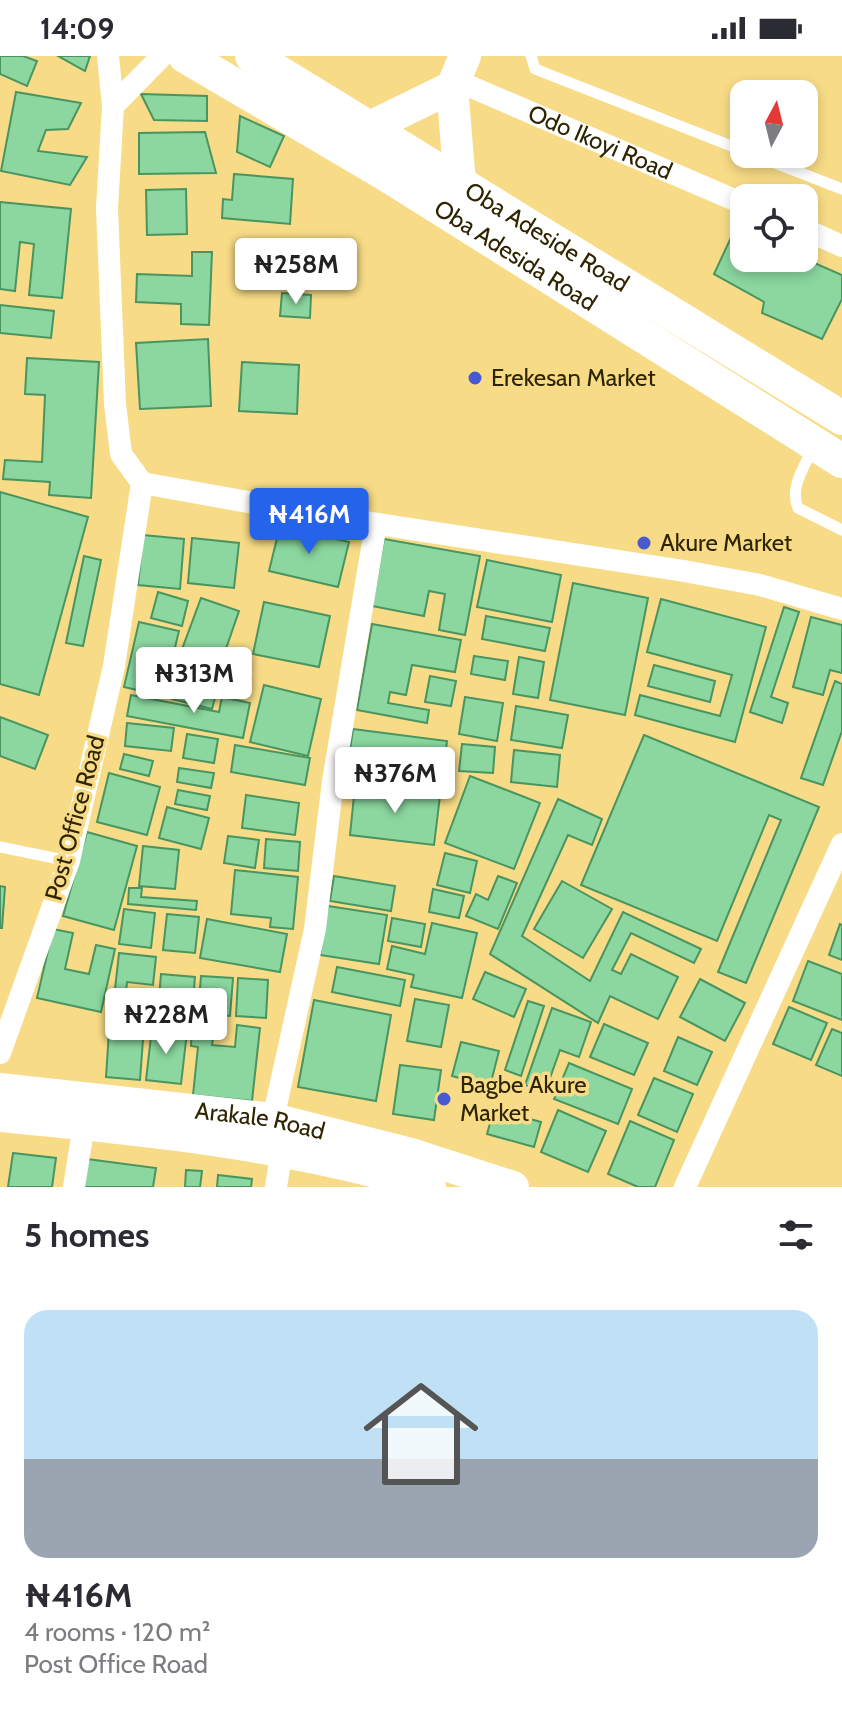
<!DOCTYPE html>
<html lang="en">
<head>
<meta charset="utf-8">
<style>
  body { margin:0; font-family:Cabin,sans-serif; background:#f7f7f7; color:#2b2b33; height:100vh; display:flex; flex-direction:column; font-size:30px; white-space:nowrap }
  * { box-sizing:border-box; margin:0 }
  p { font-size:26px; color:#7c7c81 }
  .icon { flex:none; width:44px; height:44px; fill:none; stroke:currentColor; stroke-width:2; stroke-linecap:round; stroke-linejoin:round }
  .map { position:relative; height:1131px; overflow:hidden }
  .details { display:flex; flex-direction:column; background:#fff; flex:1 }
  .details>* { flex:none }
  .needle { width:52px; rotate:7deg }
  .fabs { position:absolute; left:730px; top:24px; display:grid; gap:16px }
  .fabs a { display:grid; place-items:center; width:88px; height:88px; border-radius:16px; background:#fff; box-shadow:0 4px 12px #0003; font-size:40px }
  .price { position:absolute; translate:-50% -68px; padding:0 18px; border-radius:8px; background:#fff; color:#222; font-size:26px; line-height:52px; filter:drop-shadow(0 2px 4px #0008) }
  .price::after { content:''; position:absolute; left:50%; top:48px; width:24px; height:18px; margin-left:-12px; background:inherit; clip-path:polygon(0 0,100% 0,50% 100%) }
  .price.on { background:#2563eb; color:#fff }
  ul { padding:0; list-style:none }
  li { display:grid; align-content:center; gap:16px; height:424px; padding:0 24px }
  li+li { border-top:2px solid #e1e1e2 }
  li span { display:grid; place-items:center; height:248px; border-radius:24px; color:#555 }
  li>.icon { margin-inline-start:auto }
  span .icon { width:144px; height:144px; fill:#fffc; stroke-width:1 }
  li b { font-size:34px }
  h2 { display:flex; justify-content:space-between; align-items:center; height:96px; padding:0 24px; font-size:34px }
  .status { display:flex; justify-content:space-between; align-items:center; height:56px; padding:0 40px; background:#fff; direction:ltr }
  .status svg { height:22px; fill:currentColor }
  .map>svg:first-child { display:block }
</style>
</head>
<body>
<div class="status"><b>14:09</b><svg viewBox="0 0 49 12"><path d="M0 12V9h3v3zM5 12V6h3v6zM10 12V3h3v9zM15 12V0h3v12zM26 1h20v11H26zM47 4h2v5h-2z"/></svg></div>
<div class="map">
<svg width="842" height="1131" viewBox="0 0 842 1131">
  <rect width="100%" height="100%" fill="#f7db86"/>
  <g fill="#8bd79f" stroke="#499460" stroke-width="2">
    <path d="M0 0H23L37 5 27 30 0 18Z"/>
    <path d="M58 0H90L85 15Z"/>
    <path d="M16 36 81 47 68 73 46 74 38 95 87 101 70 129 1 115Z"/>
    <path d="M141 38 207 40V65L154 64Z"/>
    <path d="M240 60 284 80 270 111 237 96Z"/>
    <path d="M205 76 216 117 139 118V77Z"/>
    <path d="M234 118 293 123 290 168 222 162 223 143 232 144Z"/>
    <path d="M186 133 187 178 147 179 146 134Z"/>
    <path d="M0 146 71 153 62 242 29 239 34 188 20 186 15 235 0 233Z"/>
    <path d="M735 173 744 177V202H803L842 219V243L822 283 762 257 764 246 714 218Z"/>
    <path d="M192 196H212L209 269 181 268V248L136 246 137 218 192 220Z"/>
    <path d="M282 237 311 239 310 262 280 260Z"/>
    <path d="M0 249 54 255 51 282 0 277Z"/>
    <path d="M208 283 211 350 140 353 136 287Z"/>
    <path d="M27 302 99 306 91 442 49 439 50 426 3 423 5 404 42 406 45 339 25 338Z"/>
    <path d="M242 306 299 309 297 358 239 355Z"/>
    <path d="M0 436 88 461 39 639 0 628Z"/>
    <path d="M280 470 349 486 338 531 269 515Z"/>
    <path d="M143 479 184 483 180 533 138 529Z"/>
    <path d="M192 482 239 487 234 532 188 527Z"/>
    <path d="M384 483 480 500 465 579 439 574 445 538 429 535 424 560 372 550Z"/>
    <path d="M84 500 101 504 83 590 66 587Z"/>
    <path d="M487 504 561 519 552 566 477 551Z"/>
    <path d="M573 527 648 542 625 659 550 644Z"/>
    <path d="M158 536 188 545 182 570 151 562Z"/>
    <path d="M201 542 239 555 220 610 181 596Z"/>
    <path d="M661 543 766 571 735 686 635 659 640 639 720 660 732 619 647 596Z"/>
    <path d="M264 546 330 560 319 611 253 598Z"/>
    <path d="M784 551 799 556 771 641 788 647 782 667 750 656Z"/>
    <path d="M486 560 550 572 545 595 482 583Z"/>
    <path d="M811 561 842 569V617L830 614 823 639 793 631Z"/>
    <path d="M139 566 179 575 163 640 124 631Z"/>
    <path d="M372 568 461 584 455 616 412 609 406 639 390 636 388 647 429 654 427 667 357 654Z"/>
    <path d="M474 600 508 605 505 624 471 618Z"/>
    <path d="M519 601 544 606 538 642 513 638Z"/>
    <path d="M177 603 251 622 246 640 172 621Z"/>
    <path d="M654 609 715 625 710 646 648 630Z"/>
    <path d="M430 620 456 625 451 650 425 646Z"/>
    <path d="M835 625 842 628V675L823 729 801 722Z"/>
    <path d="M176 629 216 638 212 653 172 643Z"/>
    <path d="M264 629 321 643 308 700 250 686Z"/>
    <path d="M131 639 219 656 222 641 250 647 243 682 127 660Z"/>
    <path d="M465 641 503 647 497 685 459 678Z"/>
    <path d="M516 650 568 659 562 692 511 684Z"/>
    <path d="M0 661 48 679 35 713 0 700Z"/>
    <path d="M127 667 174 672 171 695 125 690Z"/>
    <path d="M353 673 447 685 441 734 346 721Z"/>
    <path d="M187 678 218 683 214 707 183 702Z"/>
    <path d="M644 679 819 751 746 927 718 916 781 764 769 759 717 885 581 829Z"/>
    <path d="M462 688 495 691 493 717 459 715Z"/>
    <path d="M235 689 310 702 305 729 231 716Z"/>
    <path d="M514 694 560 699 557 731 511 726Z"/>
    <path d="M124 698 153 705 149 720 120 713Z"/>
    <path d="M179 712 214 717 211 732 177 726Z"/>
    <path d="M109 717 160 731 147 779 97 766Z"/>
    <path d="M470 720 540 747 514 813 445 787Z"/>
    <path d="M355 730 440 740 434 789 350 779Z"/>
    <path d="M178 734 210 740 207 754 175 748Z"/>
    <path d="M246 739 299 747 295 779 242 772Z"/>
    <path d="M558 743 602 763 592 789 568 779 522 880 590 925 623 856 701 893 694 907 631 877 612 914 621 918 631 898 678 921 658 963 610 940 598 967 490 898Z"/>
    <path d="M167 751 209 762 201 793 159 782Z"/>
    <path d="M87 776 137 790 114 874 63 860Z"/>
    <path d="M228 780 259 784 255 812 224 807Z"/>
    <path d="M266 783 300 786 298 815 264 812Z"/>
    <path d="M143 790 179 794 175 833 139 830Z"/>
    <path d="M445 797 477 805 470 837 437 829Z"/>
    <path d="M235 814 298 821 293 873 270 871 271 862 231 858Z"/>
    <path d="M334 820 395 830 391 855 330 845Z"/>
    <path d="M498 820 517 827 498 873 466 860 476 838 488 844Z"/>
    <path d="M562 825 612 853 583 902 534 873Z"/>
    <path d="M0 830 5 831 2 872H0Z"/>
    <path d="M129 832H142L141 841 197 845 196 854 128 848Z"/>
    <path d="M433 833 464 840 459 862 429 856Z"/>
    <path d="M328 850 387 859 379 908 320 899Z"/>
    <path d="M124 853 155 857 151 892 119 888Z"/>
    <path d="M167 858 199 861 195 897 163 894Z"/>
    <path d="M392 862 425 868 421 891 388 885Z"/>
    <path d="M207 863 287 878 280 916 200 902Z"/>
    <path d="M432 867 477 877 462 942 411 931 414 919 387 913 392 890 425 898Z"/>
    <path d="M840 868 842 869V904L829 899Z"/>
    <path d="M53 873 73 877 65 913 89 918 96 889 115 893 101 956 37 942Z"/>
    <path d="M119 897 156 901 153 929 127 926 126 936 139 937 137 962 112 960Z"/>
    <path d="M808 905 842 918V964L793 945Z"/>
    <path d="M337 911 405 924 400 950 332 936Z"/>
    <path d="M485 916 526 933 514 961 473 943Z"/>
    <path d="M161 918 195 921 191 966 144 962 145 941 159 942Z"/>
    <path d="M201 920 233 922 230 960 198 957Z"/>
    <path d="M238 922 268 924 266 962 236 960Z"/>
    <path d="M700 923 745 947 725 985 680 961Z"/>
    <path d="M415 943 449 949 441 991 407 985Z"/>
    <path d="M314 944 391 959 376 1045 298 1031Z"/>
    <path d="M528 945 544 950 521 1020 505 1014Z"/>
    <path d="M789 951 827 967 811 1004 773 988Z"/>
    <path d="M552 952 591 966 579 1001 560 994 545 1036 525 1029Z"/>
    <path d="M604 968 648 987 634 1019 590 1001Z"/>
    <path d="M128 969 144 970 140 1024 106 1021 109 975 128 977Z"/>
    <path d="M237 969 260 972 252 1045 193 1039 198 991 191 990 192 972 214 975 212 989 235 991Z"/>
    <path d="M152 972 187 976 181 1028 146 1024Z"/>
    <path d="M832 973 842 977V1020L816 1009Z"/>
    <path d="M678 981 712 996 697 1029 664 1015Z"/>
    <path d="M461 986 499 995 490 1030 452 1020Z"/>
    <path d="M569 1007 632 1033 618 1068 554 1043Z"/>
    <path d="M400 1009 441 1014 434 1064 393 1058Z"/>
    <path d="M654 1022 693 1038 677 1076 638 1059Z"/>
    <path d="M494 1053 541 1066 534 1091 487 1078Z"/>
    <path d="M558 1054 606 1075 588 1116 541 1096Z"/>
    <path d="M630 1065 674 1084 655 1131H638L608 1118Z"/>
    <path d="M13 1097 56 1102 52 1131H8Z"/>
    <path d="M87 1103 156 1112 153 1131H84Z"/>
    <path d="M186 1114 202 1115 200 1131H185Z"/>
    <path d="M218 1119 252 1123 251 1131H217Z"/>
  </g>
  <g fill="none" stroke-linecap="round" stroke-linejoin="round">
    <g stroke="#fff" stroke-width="11">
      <path d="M531 0 535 13 744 95"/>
      <path d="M752 98 842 133"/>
      <path d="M814 390C805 410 789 431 798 452L842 474"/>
      <path d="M0 791 69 805"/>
    </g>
    <g stroke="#fff" stroke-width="22">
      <path id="s1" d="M455 24 744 148"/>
      <path d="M113 50 162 0"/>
      <path d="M804 173 842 190"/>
      <path d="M142 427 326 460 684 515 760 529 842 553"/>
      <path d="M0 997 69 805 114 610 142 427 121 398 115 348 107 152 113 50 108 0"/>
      <path d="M273 1063 315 873 333 725 376 468"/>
      <path d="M74 1131 84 1068"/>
      <path d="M276 1131 282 1093"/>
      <path d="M685 1131 842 788"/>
    </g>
    <g stroke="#fff" stroke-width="32">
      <path d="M368 72 452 31"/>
      <path d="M460 127 452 31 465 0"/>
      <path id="s2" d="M0 1033 273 1063 411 1098 513 1131"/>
      <path d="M0 1060C146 1074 290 1088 430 1131"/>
    </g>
    <g stroke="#fff" stroke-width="34">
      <path id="s3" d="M185 0 389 120 842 405"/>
      <path id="s4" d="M252 0 842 362"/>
    </g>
  </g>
  <g fill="#485acf" stroke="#f7db86" stroke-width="3">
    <circle cx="475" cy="322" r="8"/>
    <circle cx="644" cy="487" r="8"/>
    <circle cx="444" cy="1043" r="8"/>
  </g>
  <g text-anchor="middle" stroke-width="7" stroke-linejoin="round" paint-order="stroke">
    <g font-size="24" fill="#2f2400" stroke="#f7db86">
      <text dy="8" stroke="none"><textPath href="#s1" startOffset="158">Odo Ikoyi Road</textPath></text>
      <text dy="8" stroke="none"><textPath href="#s4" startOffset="346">Oba Adeside Road</textPath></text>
      <text dy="8" stroke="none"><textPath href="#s3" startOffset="386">Oba Adesida Road</textPath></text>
      <text transform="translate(75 762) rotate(-75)" y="8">Post Office Road</text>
      <text dy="8" stroke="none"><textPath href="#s2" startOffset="262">Arakale Road</textPath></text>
    </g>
    <g font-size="24" fill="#2f2400" stroke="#f7db86" text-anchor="start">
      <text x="491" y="330">Erekesan Market</text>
      <text x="660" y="495">Akure Market</text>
      <text x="460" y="1037">Bagbe Akure<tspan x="460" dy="28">Market</tspan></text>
    </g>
  </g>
</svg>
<div class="fabs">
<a><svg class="needle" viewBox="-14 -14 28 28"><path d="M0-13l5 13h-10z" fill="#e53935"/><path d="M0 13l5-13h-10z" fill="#7c7c81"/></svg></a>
<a><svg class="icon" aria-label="locate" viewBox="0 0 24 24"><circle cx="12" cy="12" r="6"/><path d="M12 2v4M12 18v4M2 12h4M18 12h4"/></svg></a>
</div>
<b class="price" style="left:296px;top:250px">₦258M</b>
<b class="price on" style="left:309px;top:500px">₦416M</b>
<b class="price" style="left:194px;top:659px">₦313M</b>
<b class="price" style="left:395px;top:759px">₦376M</b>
<b class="price" style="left:166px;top:1000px">₦228M</b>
</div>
<section class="details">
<h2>5 homes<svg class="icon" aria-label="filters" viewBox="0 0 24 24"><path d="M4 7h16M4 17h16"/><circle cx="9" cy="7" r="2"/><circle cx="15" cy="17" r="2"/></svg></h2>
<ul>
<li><span style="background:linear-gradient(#bfe0f5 60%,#9aa5b1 0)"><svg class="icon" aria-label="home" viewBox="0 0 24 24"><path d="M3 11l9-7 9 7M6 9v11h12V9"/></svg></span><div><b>₦416M</b><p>4 rooms · 120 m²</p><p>Post Office Road</p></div></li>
</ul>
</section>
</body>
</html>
